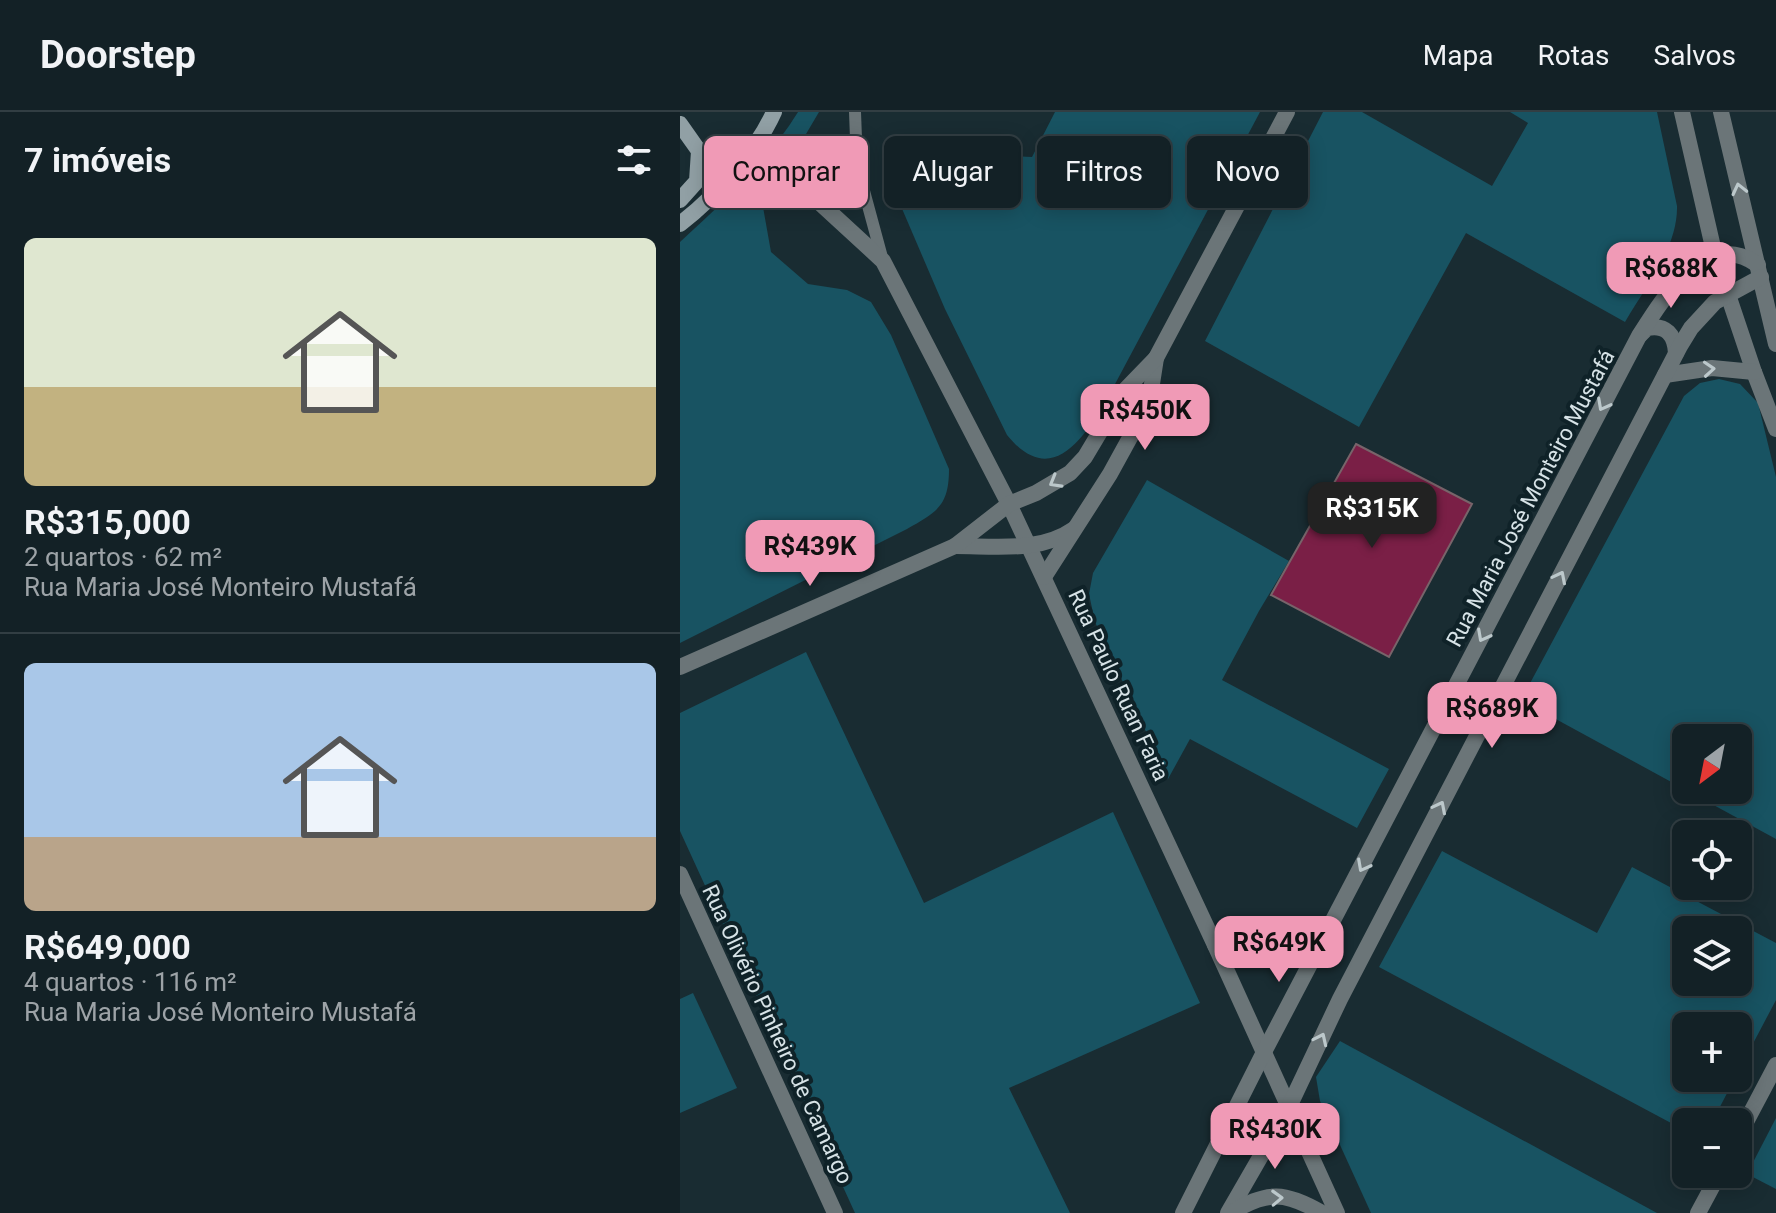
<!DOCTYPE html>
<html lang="pt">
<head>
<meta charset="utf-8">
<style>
  body { margin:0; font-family:Roboto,sans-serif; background:#1c292e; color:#f1f3f6; height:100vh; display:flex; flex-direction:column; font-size:30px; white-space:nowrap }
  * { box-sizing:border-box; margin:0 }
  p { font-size:26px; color:#9da3a7 }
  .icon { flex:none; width:44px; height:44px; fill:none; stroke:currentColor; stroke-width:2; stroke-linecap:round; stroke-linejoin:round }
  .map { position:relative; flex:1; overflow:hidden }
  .sheet { display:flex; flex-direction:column; background:#132126; width:680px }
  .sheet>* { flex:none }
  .banner { position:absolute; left:24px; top:24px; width:760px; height:72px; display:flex; gap:16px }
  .needle { width:52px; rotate:212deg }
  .tools { position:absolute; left:992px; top:612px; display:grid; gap:16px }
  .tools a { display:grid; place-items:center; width:80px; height:80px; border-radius:12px; background:#132126; box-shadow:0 4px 20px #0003,0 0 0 2px #323e43; font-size:40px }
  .price { position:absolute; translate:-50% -68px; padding:0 18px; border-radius:16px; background:#f09ab6; color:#111; font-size:26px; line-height:52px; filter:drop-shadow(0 2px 4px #0008) }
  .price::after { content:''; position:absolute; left:50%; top:48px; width:24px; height:18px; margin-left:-12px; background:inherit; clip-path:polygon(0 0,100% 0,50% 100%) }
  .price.selected { background:#222; color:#fff }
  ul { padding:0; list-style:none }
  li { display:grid; align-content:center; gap:16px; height:424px; padding:0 24px }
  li+li { border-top:2px solid #323e43 }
  li span { display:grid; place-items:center; height:248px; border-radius:12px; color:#555 }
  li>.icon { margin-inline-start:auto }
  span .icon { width:144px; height:144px; fill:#fffc; stroke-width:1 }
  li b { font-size:34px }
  h2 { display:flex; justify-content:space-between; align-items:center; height:96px; padding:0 24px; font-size:34px }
  .tag { padding:0 28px; border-radius:12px; background:#132126; box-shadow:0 4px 20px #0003,0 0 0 2px #323e43; font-size:28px; line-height:72px }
  .tag.selected { background:#f09ab6; color:#111 }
  header { display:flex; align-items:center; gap:48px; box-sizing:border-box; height:112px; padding:0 40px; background:#132126; border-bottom:2px solid #323e43 }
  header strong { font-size:38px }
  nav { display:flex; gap:44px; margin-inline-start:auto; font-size:28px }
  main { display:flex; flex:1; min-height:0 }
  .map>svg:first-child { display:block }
</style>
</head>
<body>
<header>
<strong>Doorstep</strong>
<nav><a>Mapa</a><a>Rotas</a><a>Salvos</a></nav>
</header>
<main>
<section class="sheet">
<h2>7 imóveis<svg class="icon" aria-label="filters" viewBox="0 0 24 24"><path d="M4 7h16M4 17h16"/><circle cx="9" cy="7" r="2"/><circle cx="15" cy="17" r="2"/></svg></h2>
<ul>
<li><span style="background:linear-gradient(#dfe7d0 60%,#c2b280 0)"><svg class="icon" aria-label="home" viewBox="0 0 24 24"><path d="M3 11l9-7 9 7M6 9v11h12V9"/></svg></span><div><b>R$315,000</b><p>2 quartos · 62 m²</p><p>Rua Maria José Monteiro Mustafá</p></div></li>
<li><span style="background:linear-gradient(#a9c7e8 70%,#b9a48a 0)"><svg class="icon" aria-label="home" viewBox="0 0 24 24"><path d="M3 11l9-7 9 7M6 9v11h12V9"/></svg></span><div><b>R$649,000</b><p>4 quartos · 116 m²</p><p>Rua Maria José Monteiro Mustafá</p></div></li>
</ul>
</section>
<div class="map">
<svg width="1096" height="1101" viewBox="0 0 1096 1101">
  <rect width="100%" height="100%" fill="#192c32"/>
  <g fill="#185362" fill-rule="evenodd">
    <path d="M118 0H139L83 95 91 140 128 172 167 178 191 190 211 223 269 357C269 394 257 400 227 417L0 531V130C45 88 85 53 118 0Z"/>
    <path d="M375 0H580L426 289C402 329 370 376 327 323L265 197 214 78C207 59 203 46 220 33L221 51 329 59 331 44 352 45Z"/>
    <path d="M643 0H682L812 74 848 11 830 0H977L997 94C998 136 965 175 945 210L786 121 679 315 525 229Z"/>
    <path d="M1039 267 1060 272 1078 291 1096 365V727L1006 678H1058V626H1006V678L841 588 1004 284 1020 271Z"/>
    <path d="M467 368 609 449 579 499 542 568 709 657 677 716 510 627 488 667 415 510 409 482 413 461Z"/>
    <path d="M126 540 244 791 433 700 520 891 329 976 390 1101H175L0 719V601Z"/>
    <path d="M762 739 917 821 952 755 1096 831V888L1058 960V914H1006V966H1055L1032 1010H1006V1019L699 855ZM1006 818H1058V870H1006Z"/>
    <path d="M13 881 57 976 0 1001V887Z"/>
    <path d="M660 929 977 1101H691L640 989 636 965Z"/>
    <path d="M1096 1006V1077L1067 1062Z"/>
  </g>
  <path fill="#7a1f46" stroke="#78646a" stroke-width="2" d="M676 332 792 392 709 545 591 483Z"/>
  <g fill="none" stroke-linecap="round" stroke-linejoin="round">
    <path stroke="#6b7578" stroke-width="12" d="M175 0 177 53 203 149"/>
    <g stroke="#6b7578" stroke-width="16">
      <path d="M1002 0 1035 144 1074 260 1096 317"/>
      <path d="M1041 0 1096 232"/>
      <path d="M140 91 203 149 329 392 535 833 657 1101"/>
      <path d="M960 223 967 216C986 212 995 223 996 241"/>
      <path d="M985 263 1032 256 1074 260"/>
      <path d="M275 434C315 434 360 441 394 417"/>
      <path d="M364 465 430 362 469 291 476 246"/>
      <path d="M0 555 275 434 329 392 356 381 390 361 405 345 445 278 476 246 607 0"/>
      <path d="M0 762 155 1101"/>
      <path d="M535 833C585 843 600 838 647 823"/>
      <path d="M1058 1025 1096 953"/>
      <path d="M503 1101 584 940 959 224C983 186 1026 115 1078 153"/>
      <path d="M548 1101 608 997 660 887 1000 234 1011 216 1035 190 1081 165"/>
      <path d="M551 1101C587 1078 606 1080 642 1101"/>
      <path d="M1018 1101 1039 1062"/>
    </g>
    <g stroke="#91a0a5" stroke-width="16">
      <path d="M0 12 19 39 17 69 0 88"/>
      <path d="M0 112C35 85 76 40 94 0"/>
    </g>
  </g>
  <defs><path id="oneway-chevron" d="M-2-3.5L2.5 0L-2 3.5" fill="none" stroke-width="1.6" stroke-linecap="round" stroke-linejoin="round" transform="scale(2)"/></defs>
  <g stroke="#bcc8cb">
    <use href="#oneway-chevron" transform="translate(1059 77) rotate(-103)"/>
    <use href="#oneway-chevron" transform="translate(1029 257) rotate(-4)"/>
    <use href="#oneway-chevron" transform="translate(923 293) rotate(118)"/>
    <use href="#oneway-chevron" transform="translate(375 370) rotate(150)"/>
    <use href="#oneway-chevron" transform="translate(880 465) rotate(-63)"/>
    <use href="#oneway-chevron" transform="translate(803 524) rotate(118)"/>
    <use href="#oneway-chevron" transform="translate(760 695) rotate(-63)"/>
    <use href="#oneway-chevron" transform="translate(683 754) rotate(118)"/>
    <use href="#oneway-chevron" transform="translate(641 927) rotate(-65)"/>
    <use href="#oneway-chevron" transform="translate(597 1086) rotate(-2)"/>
  </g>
  <g text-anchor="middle" stroke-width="8" stroke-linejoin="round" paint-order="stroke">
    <g font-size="22" fill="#d7e3e7" stroke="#0f2228">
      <text transform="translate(850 386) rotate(-62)" y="8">Rua Maria José Monteiro Mustafá</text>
      <text transform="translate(439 573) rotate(65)" y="8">Rua Paulo Ruan Faria</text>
      <text transform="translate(98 922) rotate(65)" y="8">Rua Olivério Pinheiro de Camargo</text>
    </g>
  </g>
</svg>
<div class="tools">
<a><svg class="needle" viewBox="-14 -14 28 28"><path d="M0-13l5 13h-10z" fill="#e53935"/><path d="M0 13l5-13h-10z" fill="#9da3a7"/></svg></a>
<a><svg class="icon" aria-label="locate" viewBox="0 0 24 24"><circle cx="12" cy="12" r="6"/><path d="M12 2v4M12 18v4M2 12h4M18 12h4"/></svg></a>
<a><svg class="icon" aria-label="layers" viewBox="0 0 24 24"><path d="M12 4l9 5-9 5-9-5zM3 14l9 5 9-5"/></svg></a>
<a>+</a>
<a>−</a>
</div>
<b class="price" style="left:991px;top:198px">R$688K</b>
<b class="price" style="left:465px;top:340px">R$450K</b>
<b class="price selected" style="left:692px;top:438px">R$315K</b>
<b class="price" style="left:130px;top:476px">R$439K</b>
<b class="price" style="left:812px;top:638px">R$689K</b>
<b class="price" style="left:599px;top:872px">R$649K</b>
<b class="price" style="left:595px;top:1059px">R$430K</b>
<div class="banner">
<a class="tag selected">Comprar</a>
<a class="tag">Alugar</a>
<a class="tag">Filtros</a>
<a class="tag">Novo</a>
</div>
</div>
</main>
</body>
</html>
